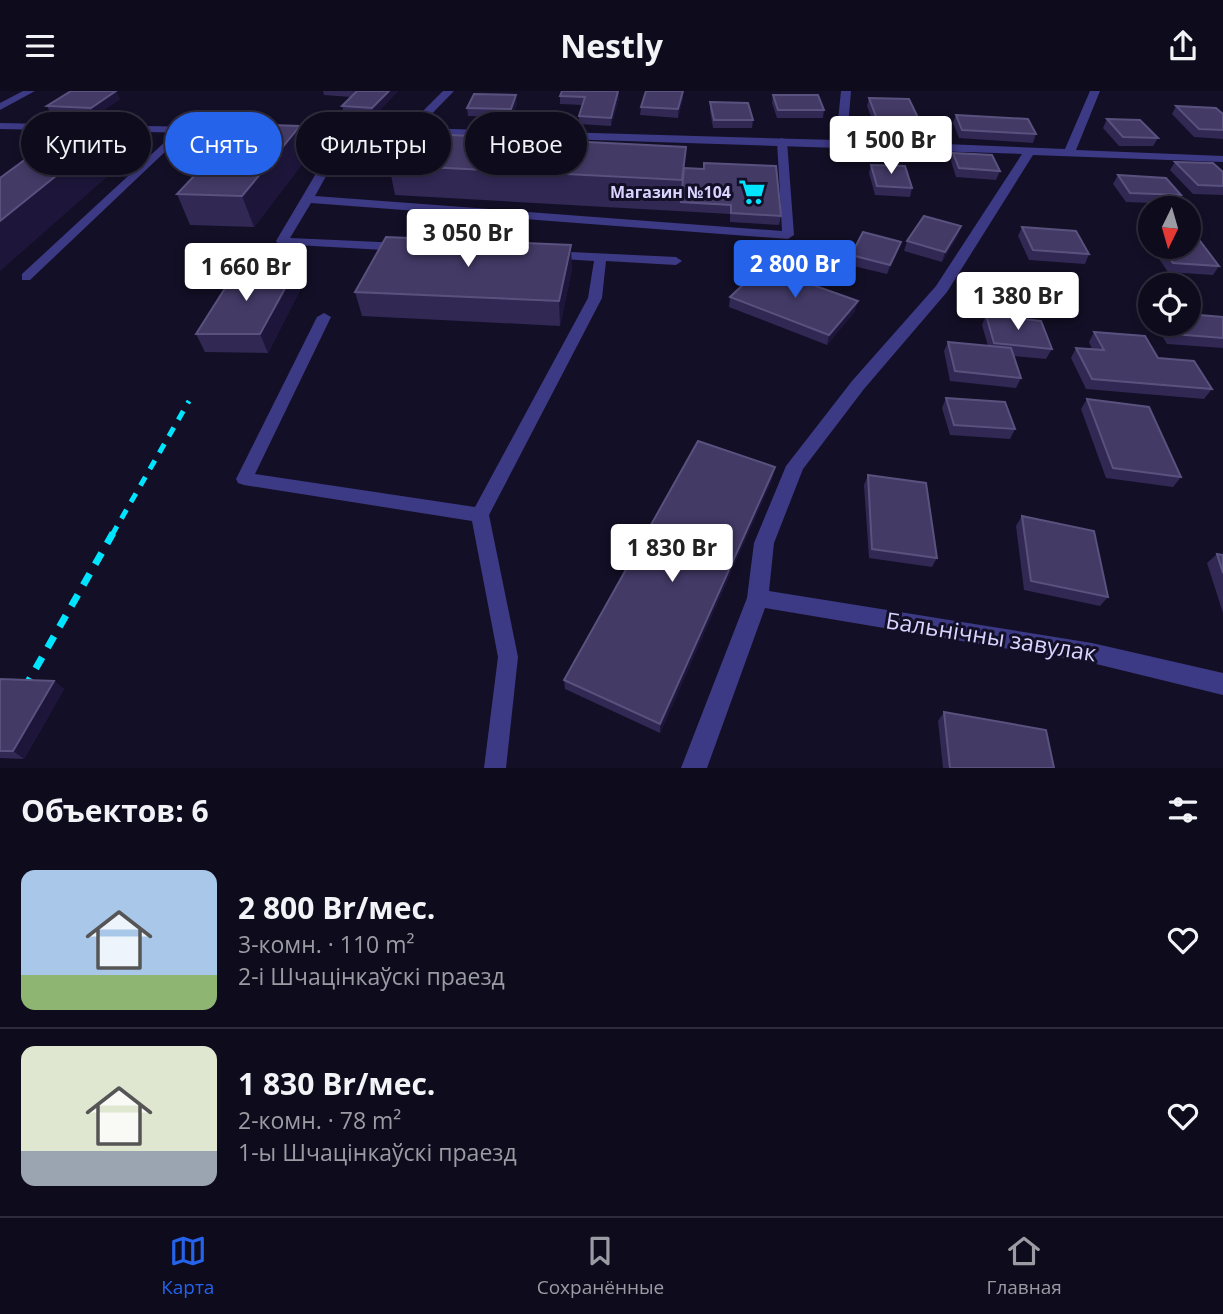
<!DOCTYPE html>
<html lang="ru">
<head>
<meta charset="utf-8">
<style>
  body { margin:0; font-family:"Open Sans",sans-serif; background:#171425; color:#f1f3f6; height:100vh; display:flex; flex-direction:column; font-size:26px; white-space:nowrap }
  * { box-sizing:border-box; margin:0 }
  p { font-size:23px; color:#9b9ba3 }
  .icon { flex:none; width:38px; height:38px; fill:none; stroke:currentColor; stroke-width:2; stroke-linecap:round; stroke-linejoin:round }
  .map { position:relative; height:677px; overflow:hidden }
  .panel { display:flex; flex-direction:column; background:#0e0b1c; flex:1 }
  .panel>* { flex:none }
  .hud { position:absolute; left:21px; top:21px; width:700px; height:63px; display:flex; gap:14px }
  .needle { width:46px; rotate:185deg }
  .fabs { position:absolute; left:1138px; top:105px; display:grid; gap:14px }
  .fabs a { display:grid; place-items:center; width:63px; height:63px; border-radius:50%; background:#0e0b1c; box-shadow:0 4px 10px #0003,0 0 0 2px #2e2b3b; font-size:35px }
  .price { position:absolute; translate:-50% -60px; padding:0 16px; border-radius:7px; background:#fff; color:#222; font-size:23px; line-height:46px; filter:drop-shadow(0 2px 4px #0008) }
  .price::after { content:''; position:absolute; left:50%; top:42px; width:21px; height:16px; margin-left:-10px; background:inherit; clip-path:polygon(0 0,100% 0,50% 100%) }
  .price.current { background:#2563eb; color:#fff }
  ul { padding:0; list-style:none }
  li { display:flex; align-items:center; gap:21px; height:175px; padding:0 21px }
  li+li { border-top:2px solid #2e2b3b }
  li span { display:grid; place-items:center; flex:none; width:196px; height:140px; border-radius:14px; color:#555 }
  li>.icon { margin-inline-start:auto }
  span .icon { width:84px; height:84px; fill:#fffc; stroke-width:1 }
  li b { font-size:30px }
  h2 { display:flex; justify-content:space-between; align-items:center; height:84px; padding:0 21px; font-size:30px }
  .chip { padding:0 24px; border-radius:32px; background:#0e0b1c; box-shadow:0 4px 10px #0003,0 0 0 2px #2e2b3b; font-size:24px; line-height:63px }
  .chip.current { background:#2563eb; color:#fff }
  header { display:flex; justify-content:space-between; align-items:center; height:91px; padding:0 21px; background:#0e0b1c; font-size:32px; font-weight:700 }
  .tabs { display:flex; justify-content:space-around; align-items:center; height:98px; border-top:2px solid #2e2b3b; background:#0e0b1c; font-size:19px; color:#9b9ba3 }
  .tabs a { display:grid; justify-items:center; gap:4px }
  .tabs .current { color:#2563eb }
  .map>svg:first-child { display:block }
</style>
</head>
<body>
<header><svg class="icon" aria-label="menu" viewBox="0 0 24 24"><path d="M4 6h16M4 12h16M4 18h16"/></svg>Nestly<svg class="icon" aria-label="share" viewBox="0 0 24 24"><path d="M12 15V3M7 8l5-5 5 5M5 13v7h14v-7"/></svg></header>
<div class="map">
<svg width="1223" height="677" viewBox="0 0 1223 677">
  <rect width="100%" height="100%" fill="#130f26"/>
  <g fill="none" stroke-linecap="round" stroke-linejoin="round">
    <g fill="#3d3a85" fill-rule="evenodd">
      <path d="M180 37 188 39 30 189H22V183Z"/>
      <path d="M345 39 350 42 315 105 782 140 777 50 782 47 787 50 794 144 788 148 311 112 290 147 402 152 408 156 402 160 278 153 276 150 340 42Z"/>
      <path d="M550 160 676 166 682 170 676 174 606 170 602 207 489 424 518 566 506 677H484L498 566 472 430 244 394 238 392 236 388 317 226 324 222 331 226 255 383 475 416 588 207 594 170 546 167V161Z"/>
    </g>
    <g fill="#3d3a85" fill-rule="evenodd">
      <path d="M23 0H35L0 19V12Z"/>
      <path d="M443 0H454L418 37 836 49 841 0H851L847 49 1065 58 1090 0H1100L1076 59 1223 65V71L1033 64 947 201 864 298 803 378 774 452 769 500 1092 552 1223 582V604L1092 572 765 517 707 677H681L747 507 754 452 786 375 852 290 936 195 1022 63 409 43 345 45 0 38V32L345 39 406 37Z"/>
    </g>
    <path stroke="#00e5ff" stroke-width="5" stroke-dasharray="10 9" stroke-linecap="butt" d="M112 444 189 310"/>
    <path stroke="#00e5ff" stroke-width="7" stroke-dasharray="13 11" stroke-linecap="butt" d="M0 640 113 442"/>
  </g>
  <g fill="#312854">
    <path d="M323 0H398L374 25 344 23 342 15 351 6 324 4Z"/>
    <path d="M619 0V7L611 35 579 33V25L582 14 560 13V5Z"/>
    <path d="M773 4 824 19 823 27H777L772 12Z"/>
    <path d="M683 7 678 27 640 24 641 16Z"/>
    <path d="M869 7 923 37 920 46 878 44 867 15Z"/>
    <path d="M120 8 95 25 51 23 47 15Z"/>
    <path d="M710 11 753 29 752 37H713L710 20Z"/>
    <path d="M517 12 512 26 468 25 467 17Z"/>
    <path d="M1176 15 1223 23V48L1194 46 1172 23Z"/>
    <path d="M956 24 1036 43 1033 52 959 47 953 32Z"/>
    <path d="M1107 28 1158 47 1153 55H1119L1103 37Z"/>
    <path d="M686 56 684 77 781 125 779 134 730 131V123L395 104 389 74Z"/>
    <path d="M953 62 1000 80 996 89 956 86 951 70Z"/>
    <path d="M309 64 254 136 190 134 177 103Z"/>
    <path d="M1175 71 1223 81V104L1193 103 1170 79Z"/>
    <path d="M871 74 912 97 910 106 875 104 869 82Z"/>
    <path d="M1118 84 1181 104 1176 113 1126 111 1113 93Z"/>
    <path d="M961 135 958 144 942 171 904 160 907 150Z"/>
    <path d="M1022 136 1089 163 1085 173 1029 169 1018 145Z"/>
    <path d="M1151 156H1188L1219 175 1213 184 1168 181Z"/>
    <path d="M898 160 887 183 849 174 851 164Z"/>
    <path d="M572 178 560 235 362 225 355 201Z"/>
    <path d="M300 199 268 262 205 261 196 243Z"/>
    <path d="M730 206 855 220 827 254 729 216Z"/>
    <path d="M986 224 1052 258 1046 268 1013 265 1021 287 1016 297 950 290 944 260 948 251 988 255 982 234Z"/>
    <path d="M1223 226V257L1167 253 1155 233H1188Z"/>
    <path d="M1094 241 1158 267 1212 298 1204 308 1086 298 1071 267 1076 257 1092 258 1089 251Z"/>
    <path d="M946 307 1015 338 1010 348 950 344 942 317Z"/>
    <path d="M1087 308 1181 386 1173 396 1106 387 1081 318Z"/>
    <path d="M868 384 937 467 932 476 869 467 864 394Z"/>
    <path d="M773 386 660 642 565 598 564 589Z"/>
    <path d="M1022 425 1108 506 1100 515 1024 499 1016 435Z"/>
    <path d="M1217 463 1223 464V522L1207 472Z"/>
    <path d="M0 588 54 590 64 598 24 668 0 667Z"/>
    <path d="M944 621 1054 677H943L938 630Z"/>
  </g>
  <g fill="#1d163a">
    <path d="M116 0 120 8 95 25 91 17Z"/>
    <path d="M389 0H398L374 25 372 17Z"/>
    <path d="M619 0V7L611 35V27Z"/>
    <path d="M683 0V7L678 27V18Z"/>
    <path d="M516 4 517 12 512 26 511 18Z"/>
    <path d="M128 27 141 56 0 180V130Z"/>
    <path d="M300 35 309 64 254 136 242 105Z"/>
    <path d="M961 135 958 144 942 171 945 161Z"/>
    <path d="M901 151 898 160 887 183 890 174Z"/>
    <path d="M571 154 572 178 560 235 559 210Z"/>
    <path d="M294 181 300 199 268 262 260 243Z"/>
    <path d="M858 210 855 220 827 254 829 244Z"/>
    <path d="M775 376 773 386 660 642V633Z"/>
    <path d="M54 590 64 598 24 668 13 660Z"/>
  </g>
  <g fill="#433a66" stroke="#5a527e" stroke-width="2">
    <path d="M71 0H116L91 17 47 15Z"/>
    <path d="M357 0H389L372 17 342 15Z"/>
    <path d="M562 0H618L611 27 579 25 585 6 560 5Z"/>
    <path d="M646 0H683L678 18 641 16Z"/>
    <path d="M474 3 516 4 511 18 467 17Z"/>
    <path d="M773 4H818L824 19H778Z"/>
    <path d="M869 7 909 8 923 37 880 36Z"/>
    <path d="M710 11 748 12 753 29H714Z"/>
    <path d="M1176 15 1216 17 1223 23V39L1199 38Z"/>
    <path d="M956 24 1028 28 1036 43 962 39Z"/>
    <path d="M83 26 128 27 0 130V87Z"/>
    <path d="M1107 28 1140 29 1158 47 1123 46Z"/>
    <path d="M243 33 300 35 242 105 177 103Z"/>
    <path d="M411 42 686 56 682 89 389 74Z"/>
    <path d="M953 62 992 64 1000 80 959 77Z"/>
    <path d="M1175 71 1213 72 1223 81V95L1198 94Z"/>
    <path d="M704 72 776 75 781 125 731 122V114L681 111 684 77 704 78Z"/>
    <path d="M871 74 905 75 912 97 877 95Z"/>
    <path d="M1118 84 1166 87 1181 104 1130 102Z"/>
    <path d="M924 125 961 135 945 161 907 150Z"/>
    <path d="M1022 136 1076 140 1089 163 1033 159Z"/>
    <path d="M863 141 901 151 890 174 851 164Z"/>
    <path d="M386 146 571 154 559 210 355 201Z"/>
    <path d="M1188 149 1200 150 1219 175 1173 172 1162 156H1188Z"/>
    <path d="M762 176 858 210 829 244 730 206Z"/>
    <path d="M236 180 294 181 260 243H196Z"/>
    <path d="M1188 223 1223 226V247L1173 243 1167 233H1188Z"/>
    <path d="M986 224 1041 230 1052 258 994 252Z"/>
    <path d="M1094 241 1145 245 1158 267 1194 270 1212 298 1092 288 1076 257 1104 259Z"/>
    <path d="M948 251 1011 257 1021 287 955 280Z"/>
    <path d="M946 307 1005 311 1015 338 954 334Z"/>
    <path d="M1087 308 1149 316 1181 386 1113 377Z"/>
    <path d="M698 350 775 376 660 633 564 589Z"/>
    <path d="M868 384 926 392 937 467 872 458Z"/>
    <path d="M1022 425 1094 440 1108 506 1031 490Z"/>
    <path d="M1217 463 1223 464V482Z"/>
    <path d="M0 588 54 590 13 660H0Z"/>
    <path d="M944 621 1046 639 1054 677H950Z"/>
  </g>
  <defs>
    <g id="supermarket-bare" transform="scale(2.1)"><path d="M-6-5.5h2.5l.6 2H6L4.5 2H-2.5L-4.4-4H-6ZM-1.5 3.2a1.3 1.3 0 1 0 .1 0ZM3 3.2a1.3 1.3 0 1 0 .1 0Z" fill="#00e5ff" stroke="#130f26" stroke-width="2.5" paint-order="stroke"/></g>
  </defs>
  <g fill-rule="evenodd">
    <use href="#supermarket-bare" x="752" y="101"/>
  </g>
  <g text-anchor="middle" stroke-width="6" stroke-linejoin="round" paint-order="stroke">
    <g font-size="16" font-weight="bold" fill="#d9d4ff" stroke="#130f26" text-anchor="end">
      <text x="731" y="107">Магазин №104</text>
    </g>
    <g font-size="23" fill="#d9d4ff" stroke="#130f26">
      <text transform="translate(991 546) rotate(9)" y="8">Бальнічны завулак</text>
    </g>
  </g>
</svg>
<div class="fabs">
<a><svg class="needle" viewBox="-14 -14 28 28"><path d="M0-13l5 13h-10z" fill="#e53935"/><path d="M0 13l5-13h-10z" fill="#9b9ba3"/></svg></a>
<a><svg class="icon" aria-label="locate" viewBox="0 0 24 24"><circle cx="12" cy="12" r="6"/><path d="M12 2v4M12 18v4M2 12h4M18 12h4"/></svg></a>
</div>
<b class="price" style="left:891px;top:85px">1 500 Br</b>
<b class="price" style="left:468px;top:178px">3 050 Br</b>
<b class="price current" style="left:795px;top:209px">2 800 Br</b>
<b class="price" style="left:246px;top:212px">1 660 Br</b>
<b class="price" style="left:1018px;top:241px">1 380 Br</b>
<b class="price" style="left:672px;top:493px">1 830 Br</b>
<div class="hud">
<a class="chip">Купить</a>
<a class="chip current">Снять</a>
<a class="chip">Фильтры</a>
<a class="chip">Новое</a>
</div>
</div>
<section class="panel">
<h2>Объектов: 6<svg class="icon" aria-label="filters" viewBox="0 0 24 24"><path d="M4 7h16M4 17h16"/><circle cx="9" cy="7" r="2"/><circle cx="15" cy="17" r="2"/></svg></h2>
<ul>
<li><span style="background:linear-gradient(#a9c7e8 75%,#8fb573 0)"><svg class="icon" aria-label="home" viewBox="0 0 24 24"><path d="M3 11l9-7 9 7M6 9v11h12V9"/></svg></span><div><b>2 800 Br/мес.</b><p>3-комн. · 110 m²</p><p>2-і Шчацінкаўскі праезд</p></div><svg class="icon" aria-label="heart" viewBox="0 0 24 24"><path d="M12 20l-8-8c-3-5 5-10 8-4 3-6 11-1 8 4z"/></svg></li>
<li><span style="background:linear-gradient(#dfe7d0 75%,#9aa5b1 0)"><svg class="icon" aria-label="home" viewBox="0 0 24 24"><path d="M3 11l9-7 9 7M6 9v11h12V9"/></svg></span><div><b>1 830 Br/мес.</b><p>2-комн. · 78 m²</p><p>1-ы Шчацінкаўскі праезд</p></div><svg class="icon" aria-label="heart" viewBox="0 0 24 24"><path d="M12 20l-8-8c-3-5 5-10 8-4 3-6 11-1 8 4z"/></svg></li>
</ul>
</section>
<nav class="tabs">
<a class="current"><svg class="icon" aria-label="map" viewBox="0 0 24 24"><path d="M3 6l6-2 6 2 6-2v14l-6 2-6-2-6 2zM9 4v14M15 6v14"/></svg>Карта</a>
<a><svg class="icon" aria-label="saved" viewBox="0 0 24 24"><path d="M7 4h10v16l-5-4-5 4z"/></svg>Сохранённые</a>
<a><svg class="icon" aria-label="home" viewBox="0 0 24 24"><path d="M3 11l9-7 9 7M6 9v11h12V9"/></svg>Главная</a>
</nav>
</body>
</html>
